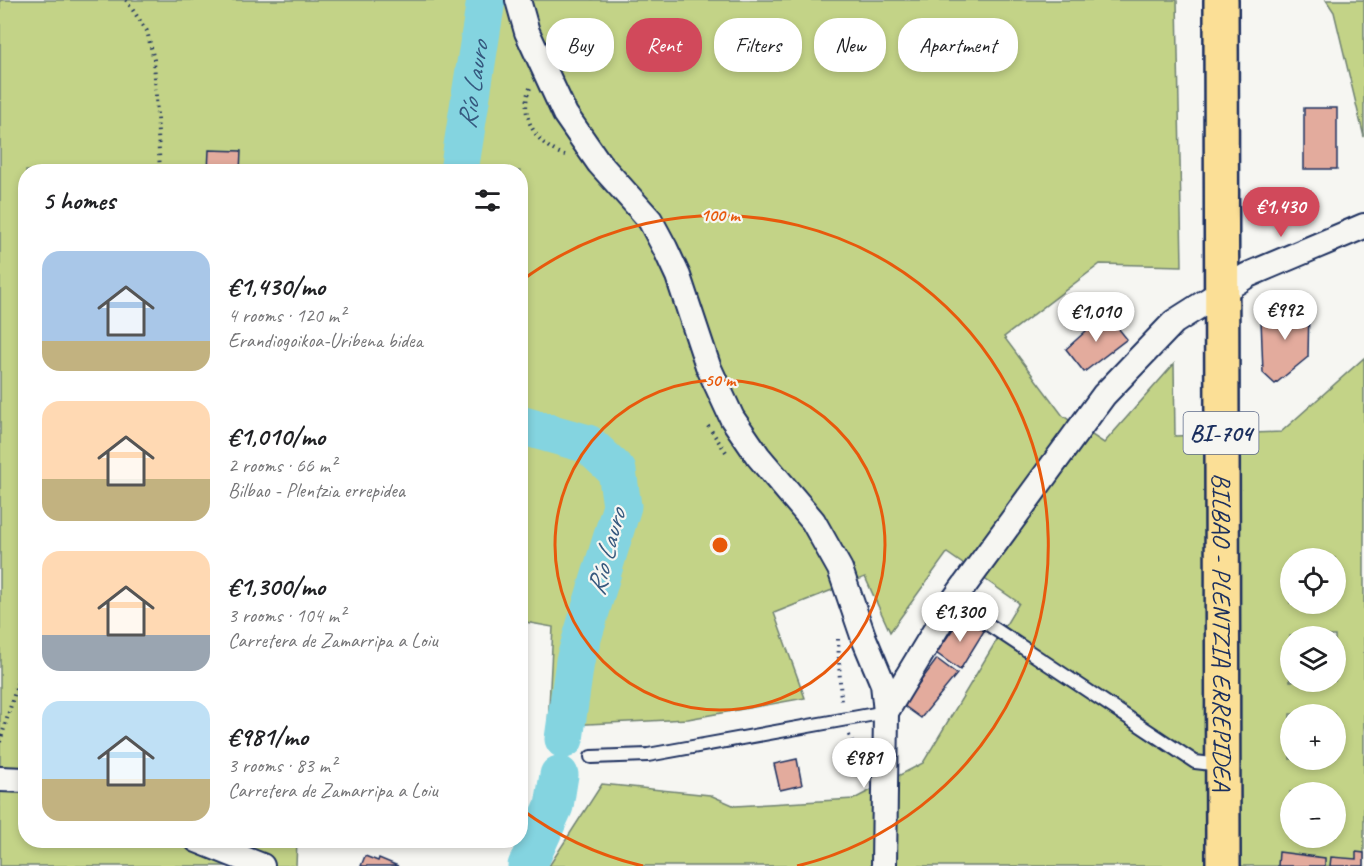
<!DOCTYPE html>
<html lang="en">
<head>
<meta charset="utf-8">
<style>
  body { margin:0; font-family:Caveat,sans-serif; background:#f6f6f6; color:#202124; height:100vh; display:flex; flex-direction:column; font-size:22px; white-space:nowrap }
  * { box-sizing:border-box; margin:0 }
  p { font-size:20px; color:#757577 }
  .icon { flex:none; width:33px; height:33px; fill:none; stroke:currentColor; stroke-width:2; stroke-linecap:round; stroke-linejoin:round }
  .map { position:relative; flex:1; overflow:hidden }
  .sheet { position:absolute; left:18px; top:164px; width:510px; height:684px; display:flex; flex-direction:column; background:#fff; border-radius:24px; box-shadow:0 3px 9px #0003 }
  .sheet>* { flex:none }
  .guide { position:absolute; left:546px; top:18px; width:570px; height:54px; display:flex; gap:12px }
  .tools { position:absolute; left:1280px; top:548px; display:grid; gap:12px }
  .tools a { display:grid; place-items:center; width:66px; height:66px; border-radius:50%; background:#fff; box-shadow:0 3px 9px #0003; font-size:30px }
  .price { position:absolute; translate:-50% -51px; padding:0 14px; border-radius:21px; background:#fff; color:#222; font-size:20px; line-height:39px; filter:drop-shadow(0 2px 3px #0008) }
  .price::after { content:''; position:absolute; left:50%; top:36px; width:18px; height:14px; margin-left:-9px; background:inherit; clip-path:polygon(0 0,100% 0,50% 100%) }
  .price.selected { background:#d1495b; color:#fff }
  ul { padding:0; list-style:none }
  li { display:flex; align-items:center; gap:18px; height:150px; padding:0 24px }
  li span { display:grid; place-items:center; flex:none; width:168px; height:120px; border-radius:18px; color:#555 }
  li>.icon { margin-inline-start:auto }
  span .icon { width:72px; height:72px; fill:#fffc; stroke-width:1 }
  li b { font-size:26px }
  h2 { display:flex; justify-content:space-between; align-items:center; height:72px; padding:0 24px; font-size:26px }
  .tag { padding:0 21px; border-radius:24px; background:#fff; box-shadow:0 3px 9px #0003; font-size:21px; line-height:54px }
  .tag.selected { background:#d1495b; color:#fff }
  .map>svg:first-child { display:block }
</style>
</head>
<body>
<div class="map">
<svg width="1364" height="866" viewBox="0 0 1364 866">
  <rect width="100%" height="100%" fill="#f6f6f2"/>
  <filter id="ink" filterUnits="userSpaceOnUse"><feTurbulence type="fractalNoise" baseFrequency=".0167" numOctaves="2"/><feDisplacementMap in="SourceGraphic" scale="12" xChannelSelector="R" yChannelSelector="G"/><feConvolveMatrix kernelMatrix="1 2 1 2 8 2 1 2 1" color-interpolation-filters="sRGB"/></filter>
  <g filter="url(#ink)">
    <g fill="#c3d387" stroke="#6f8172" stroke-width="1.5" fill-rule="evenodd">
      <path d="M0 0H1177L1182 266 1100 264 1004 337 1063 416 1104 443 1174 364 1175 436 1281 432 1364 358V866H549L602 784 710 795 735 806 854 799 923 763 1019 603 947 553 890 632 865 577 774 613 805 698 688 719 548 726 553 627 520 621V171H26V840H297L296 866H0ZM1290 558H1335V603H1290ZM1290 636H1335V681H1290ZM1290 714H1335V759H1290ZM1290 792H1335V837H1290Z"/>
      <path d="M1326 0H1364V137L1334 12Z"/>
    </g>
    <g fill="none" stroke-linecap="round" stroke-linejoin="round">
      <g stroke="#84d4e0" stroke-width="39">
        <path id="s1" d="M459 171 486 0"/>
        <path d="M520 425 588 444 617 471 622 506 575 661 564 739"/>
        <path d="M527 866 554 806 559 775"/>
      </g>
    </g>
    <g fill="#e3ab9d" stroke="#1b2f5e" stroke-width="1.5">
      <rect x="1304" y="108" width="33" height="61"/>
      <path d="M209 150 241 151 240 171H208Z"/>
      <path d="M1278 303 1309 305 1308 357 1275 384 1263 373 1261 319H1278Z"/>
      <path d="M1106 313 1127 339 1084 372 1066 349Z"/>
      <path d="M962 616 984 631 960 670 936 653Z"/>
      <path d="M937 659 957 674 921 718 903 705Z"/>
      <path d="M797 759 802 785 780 790 774 764Z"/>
      <path d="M1279 852 1325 858V866H1278Z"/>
      <path d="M1356 852 1364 853V866H1330L1331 857 1356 859Z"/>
      <path d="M365 856 378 861 379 858 398 866H361Z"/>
    </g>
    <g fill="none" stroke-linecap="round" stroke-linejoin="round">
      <g stroke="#1b2f5e" stroke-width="16">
        <g id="service">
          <path d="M953 601 1195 762 1221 765"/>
          <path d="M591 757 648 755 886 712"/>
        </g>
      </g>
      <g stroke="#1b2f5e" stroke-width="28">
        <g id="minor">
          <path d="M518 0 527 32 565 114 599 163 650 220 665 248 678 276 708 366 732 418 758 456 813 521 840 569 863 636 883 684 886 712 884 866"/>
          <path d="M886 712 953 601 1104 395 1174 322 1248 275 1364 226"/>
          <path d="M0 779 26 780"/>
          <path d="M197 840 262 866"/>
        </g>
      </g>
      <g stroke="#1b2f5e" stroke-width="38">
        <g id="primary">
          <path id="s2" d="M1221 0 1223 866"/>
        </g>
      </g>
      <g stroke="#1b2f5e" stroke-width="4" stroke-dasharray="1.5 4.5" stroke-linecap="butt">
        <path d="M126 0 147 31 154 60 160 171"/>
        <path d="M530 88C517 116 539 148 565 155"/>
        <path d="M708 426 726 452"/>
        <path d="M838 639 841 703"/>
        <path d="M849 735 862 764"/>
        <path d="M0 742 26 655"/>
      </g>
      <use href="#service" stroke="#f6f6f2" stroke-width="12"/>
      <use href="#minor" stroke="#f6f6f2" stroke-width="24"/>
      <use href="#primary" stroke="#fbdf96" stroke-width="33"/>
    </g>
  </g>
  <g fill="none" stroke="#e8590c" stroke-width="3">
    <circle cx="720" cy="545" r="165"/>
    <path d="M643 866A330 330 0 0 1 521 809M521 281A330 330 0 1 1 797 866"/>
  </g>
  <g text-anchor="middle" stroke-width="4.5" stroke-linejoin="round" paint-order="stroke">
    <rect fill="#f6f6f2" stroke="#5d6b8a" stroke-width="1.5" x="1183.5" y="412" width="75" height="42" rx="4.5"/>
    <g font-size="24" font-weight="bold" fill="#1b2f5e">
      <text x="1221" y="441">BI-704</text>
    </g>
    <g font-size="26" fill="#1b2f5e" stroke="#f6f6f2">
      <text dy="9" stroke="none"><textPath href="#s2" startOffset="632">BILBAO - PLENTZIA ERREPIDEA</textPath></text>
    </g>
    <g font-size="27" font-style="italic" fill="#35587e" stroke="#f6f6f2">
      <text dy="9" stroke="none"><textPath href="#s1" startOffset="87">Río Lauro</textPath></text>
      <text transform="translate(606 552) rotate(-75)" y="9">Río Lauro</text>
    </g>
  </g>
  <circle cx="720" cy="545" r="9" fill="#e8590c" stroke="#f6f6f2" stroke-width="3"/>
  <g font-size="18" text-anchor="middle" font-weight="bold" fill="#e8590c" stroke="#f6f6f2" stroke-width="4.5" stroke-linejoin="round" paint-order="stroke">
    <text x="720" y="221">100 m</text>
    <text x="720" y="386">50 m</text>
  </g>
</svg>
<div class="tools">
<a><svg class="icon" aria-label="locate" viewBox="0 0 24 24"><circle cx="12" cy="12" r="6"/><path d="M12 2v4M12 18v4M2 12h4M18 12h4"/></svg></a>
<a><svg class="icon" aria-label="layers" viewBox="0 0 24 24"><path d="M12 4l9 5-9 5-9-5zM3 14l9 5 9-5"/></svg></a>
<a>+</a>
<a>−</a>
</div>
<b class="price selected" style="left:1281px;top:238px">€1,430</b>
<b class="price" style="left:1285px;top:341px">€992</b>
<b class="price" style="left:1096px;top:343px">€1,010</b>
<b class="price" style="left:960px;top:643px">€1,300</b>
<b class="price" style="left:864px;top:789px">€981</b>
<div class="guide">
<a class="tag">Buy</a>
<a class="tag selected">Rent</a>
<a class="tag">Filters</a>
<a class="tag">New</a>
<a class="tag">Apartment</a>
</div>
<section class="sheet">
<h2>5 homes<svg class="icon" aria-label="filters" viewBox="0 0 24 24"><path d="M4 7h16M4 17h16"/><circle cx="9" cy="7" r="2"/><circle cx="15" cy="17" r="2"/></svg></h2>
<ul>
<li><span style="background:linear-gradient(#a9c7e8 75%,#c2b280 0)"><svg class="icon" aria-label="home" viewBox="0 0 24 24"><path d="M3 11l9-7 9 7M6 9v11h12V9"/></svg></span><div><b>€1,430/mo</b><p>4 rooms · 120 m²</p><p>Erandiogoikoa-Uribena bidea</p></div></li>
<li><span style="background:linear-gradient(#ffd9b3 65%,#c2b280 0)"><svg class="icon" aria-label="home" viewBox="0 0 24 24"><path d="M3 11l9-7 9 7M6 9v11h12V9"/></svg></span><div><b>€1,010/mo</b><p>2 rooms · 66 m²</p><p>Bilbao - Plentzia errepidea</p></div></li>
<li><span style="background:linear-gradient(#ffd9b3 70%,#9aa5b1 0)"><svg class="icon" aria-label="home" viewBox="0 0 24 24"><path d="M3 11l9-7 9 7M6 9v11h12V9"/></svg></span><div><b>€1,300/mo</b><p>3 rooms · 104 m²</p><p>Carretera de Zamarripa a Loiu</p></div></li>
<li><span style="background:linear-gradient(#bfe0f5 65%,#c2b280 0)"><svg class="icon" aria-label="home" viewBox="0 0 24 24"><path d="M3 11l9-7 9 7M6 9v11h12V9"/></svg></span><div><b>€981/mo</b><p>3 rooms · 83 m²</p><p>Carretera de Zamarripa a Loiu</p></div></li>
</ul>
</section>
</div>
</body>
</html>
